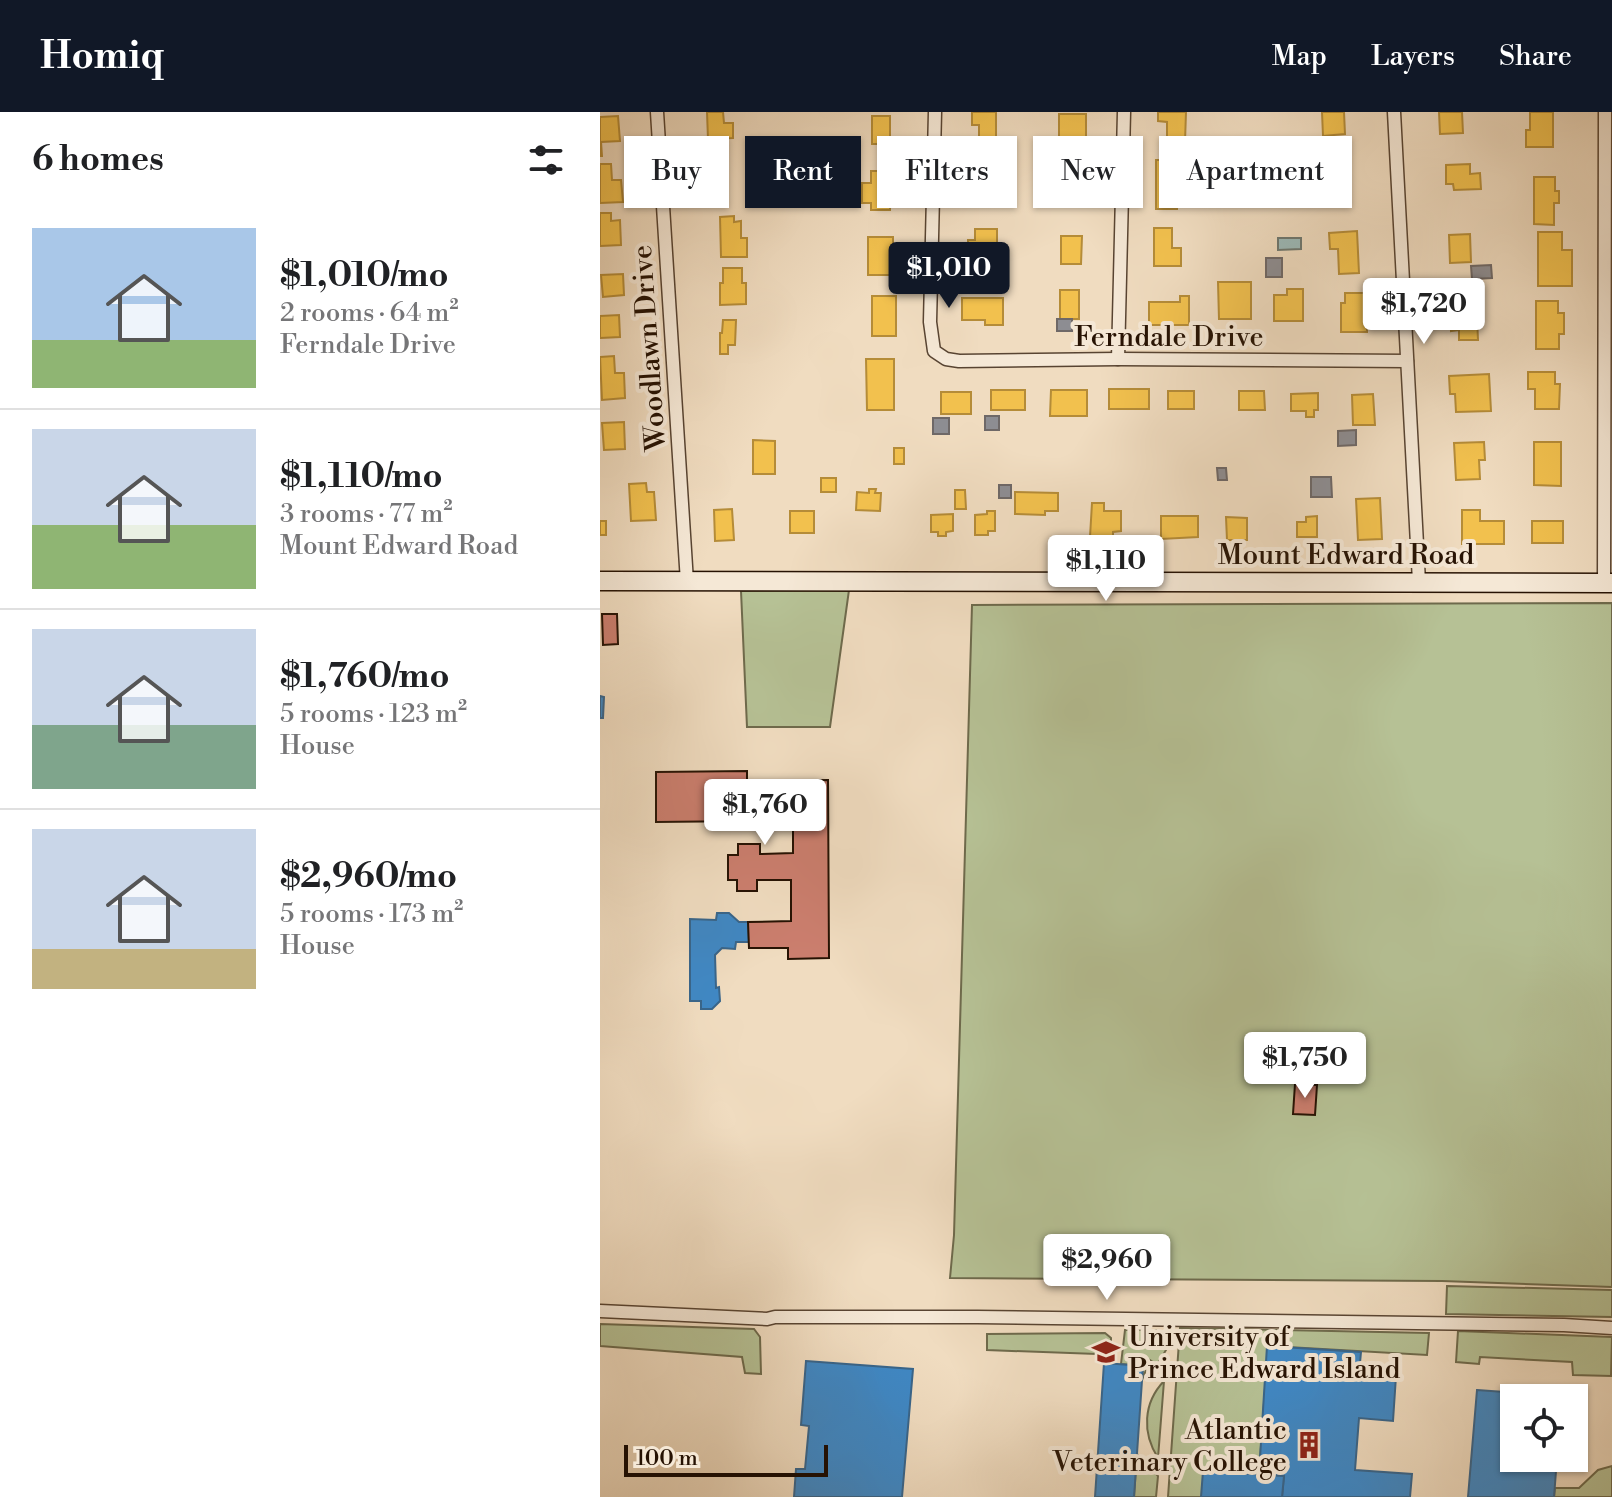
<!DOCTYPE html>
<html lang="en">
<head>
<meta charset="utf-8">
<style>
  body { margin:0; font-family:"Libre Bodoni",serif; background:#f2f2f2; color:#202124; height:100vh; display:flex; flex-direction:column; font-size:30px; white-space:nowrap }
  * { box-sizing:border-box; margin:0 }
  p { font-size:26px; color:#757577 }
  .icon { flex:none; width:44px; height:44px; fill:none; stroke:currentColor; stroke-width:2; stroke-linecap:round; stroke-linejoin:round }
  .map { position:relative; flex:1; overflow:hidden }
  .drawer { display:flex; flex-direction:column; background:#fff; width:600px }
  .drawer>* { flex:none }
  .top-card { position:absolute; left:24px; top:24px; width:760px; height:72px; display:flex; gap:16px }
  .tools { position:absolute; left:900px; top:1272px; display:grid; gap:16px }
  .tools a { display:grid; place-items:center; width:88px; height:88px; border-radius:0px; background:#fff; box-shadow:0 2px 6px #0004; font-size:40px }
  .scale { position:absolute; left:24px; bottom:20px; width:204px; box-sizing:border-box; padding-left:8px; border:4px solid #261203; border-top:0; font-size:22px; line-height:28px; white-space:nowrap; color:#261203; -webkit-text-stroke:6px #f5e8d6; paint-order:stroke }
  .price { position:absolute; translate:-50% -68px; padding:0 18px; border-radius:8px; background:#fff; color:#222; font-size:26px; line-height:52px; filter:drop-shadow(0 2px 4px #0008) }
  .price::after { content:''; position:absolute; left:50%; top:48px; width:24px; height:18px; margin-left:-12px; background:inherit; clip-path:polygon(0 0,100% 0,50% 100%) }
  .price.on { background:#111827; color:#fff }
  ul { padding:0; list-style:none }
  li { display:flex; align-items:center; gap:24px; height:200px; padding:0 32px }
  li+li { border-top:2px solid #e0e0e0 }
  li span { display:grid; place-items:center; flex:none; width:224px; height:160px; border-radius:0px; color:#555 }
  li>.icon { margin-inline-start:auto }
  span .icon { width:96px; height:96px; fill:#fffc; stroke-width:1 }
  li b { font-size:34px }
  h2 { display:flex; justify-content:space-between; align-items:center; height:96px; padding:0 32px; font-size:34px }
  .chip { padding:0 28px; border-radius:0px; background:#fff; box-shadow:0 2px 6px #0004; font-size:28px; line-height:72px }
  .chip.on { background:#111827; color:#fff }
  header { display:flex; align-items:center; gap:48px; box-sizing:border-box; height:112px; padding:0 40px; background:#111827; color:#fff }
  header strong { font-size:38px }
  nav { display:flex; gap:44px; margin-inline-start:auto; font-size:28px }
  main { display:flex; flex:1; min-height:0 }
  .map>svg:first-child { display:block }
</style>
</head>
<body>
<header>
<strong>Homiq</strong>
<nav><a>Map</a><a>Layers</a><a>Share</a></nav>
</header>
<main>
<section class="drawer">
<h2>6 homes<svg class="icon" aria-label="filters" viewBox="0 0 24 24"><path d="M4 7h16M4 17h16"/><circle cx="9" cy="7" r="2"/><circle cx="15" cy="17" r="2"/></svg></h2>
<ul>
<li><span style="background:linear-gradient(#a9c7e8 70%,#8fb573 0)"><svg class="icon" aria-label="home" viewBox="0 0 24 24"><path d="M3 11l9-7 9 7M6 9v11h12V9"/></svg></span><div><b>$1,010/mo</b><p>2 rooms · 64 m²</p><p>Ferndale Drive</p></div></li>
<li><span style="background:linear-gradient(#c9d6e8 60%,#8fb573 0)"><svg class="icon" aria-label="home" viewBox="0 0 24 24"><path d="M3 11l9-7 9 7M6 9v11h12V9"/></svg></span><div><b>$1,110/mo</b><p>3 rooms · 77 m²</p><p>Mount Edward Road</p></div></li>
<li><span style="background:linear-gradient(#c9d6e8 60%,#7fa58c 0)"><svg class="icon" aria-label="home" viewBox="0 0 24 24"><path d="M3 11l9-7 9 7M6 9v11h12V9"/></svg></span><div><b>$1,760/mo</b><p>5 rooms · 123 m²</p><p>House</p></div></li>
<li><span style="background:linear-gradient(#c9d6e8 75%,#c2b280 0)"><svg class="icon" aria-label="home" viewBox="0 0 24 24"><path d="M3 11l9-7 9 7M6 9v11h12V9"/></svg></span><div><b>$2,960/mo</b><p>5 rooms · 173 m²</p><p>House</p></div></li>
</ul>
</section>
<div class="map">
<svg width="1012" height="1385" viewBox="0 0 1012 1385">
  <rect width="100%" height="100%" fill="#f0dcc0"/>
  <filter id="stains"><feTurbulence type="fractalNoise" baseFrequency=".0025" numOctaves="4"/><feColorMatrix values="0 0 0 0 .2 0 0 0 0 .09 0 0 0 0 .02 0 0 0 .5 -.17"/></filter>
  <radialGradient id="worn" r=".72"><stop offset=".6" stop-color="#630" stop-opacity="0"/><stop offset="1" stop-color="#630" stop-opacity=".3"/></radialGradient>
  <g fill="#b6c195" stroke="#6e6a4c" stroke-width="2">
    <path d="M249 478 230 615H147L141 479Z"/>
    <path d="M1012 491V1175L842 1169 350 1166 354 1123 372 493Z"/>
    <path d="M847 1174 1012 1178V1205L846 1202Z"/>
    <path d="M0 1212 154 1217 160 1225 161 1262 145 1261 142 1245 0 1234Z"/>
    <path d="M580 1216 829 1221 827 1243 668 1234 659 1362 604 1359 602 1385H568Z"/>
    <path d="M525 1218H556L566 1238 557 1253 550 1248 542 1268 543 1254 521 1252Z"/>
    <path d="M858 1219 1012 1225 1011 1264 973 1263 972 1250 880 1245 879 1252 856 1250Z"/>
    <path d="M505 1221 511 1226V1231L497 1242 387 1238V1222Z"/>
    <path d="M564 1269 558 1346C542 1321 543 1291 564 1269Z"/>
    <path d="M537 1342 558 1364 556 1385H534Z"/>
    <path d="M1012 1354V1385H954L955 1376H979L998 1358Z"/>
  </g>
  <path fill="#9cbab9" stroke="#6d7770" stroke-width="2" d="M678 126H701V137L678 138Z"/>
  <g fill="#f2c14e" stroke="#b58c38" stroke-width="2">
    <path d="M107 0H123L124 11H133V26L108 27Z"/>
    <path d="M372 0H396V29L379 30V13H372Z"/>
    <path d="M558 0H586L585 30H567V10L558 9Z"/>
    <path d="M722 0H744L745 22 723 24Z"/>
    <path d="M839 0H862L863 21 840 22Z"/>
    <path d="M930 0H953V35H926V18H930Z"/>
    <rect x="459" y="2" width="27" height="28"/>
    <path d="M18 4 20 29 1 30 2 44H0V5Z"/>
    <rect x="272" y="4" width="18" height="28"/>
    <rect x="556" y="48" width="21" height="49"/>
    <path d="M0 52H11L12 68H21L23 90 0 91Z"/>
    <path d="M870 52V62L880 61 881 77 854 78 853 72H846V53Z"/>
    <path d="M734 53 738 70 724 74 726 77 703 84 697 64Z"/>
    <path d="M271 59H291L290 98H271V91H262V71H271Z"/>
    <path d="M375 59H395V76H402V95H375Z"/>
    <path d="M463 65H484V94H456V78H463Z"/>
    <path d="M934 65H955V79H959V91H954V113L934 112Z"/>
    <path d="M0 101H11V109L20 108 21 133 0 134Z"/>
    <path d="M134 104V110L141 109V126H147V145H121L120 105Z"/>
    <path d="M554 116H572V136H581V154H554Z"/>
    <path d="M375 117H397V150H375V141H368V128H375Z"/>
    <path d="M757 119 759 161 739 162 738 137H730L729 121Z"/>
    <path d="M938 120H962V138H972V174H938Z"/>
    <path d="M870 122 871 150 850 151 849 123Z"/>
    <path d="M461 124H482L481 152H461Z"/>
    <rect x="268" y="125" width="25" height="38"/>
    <path d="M123 156H142V171H146V192L120 193V171H123Z"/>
    <path d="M23 162 24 183 3 185 1 163Z"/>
    <path d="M618 170H651V207H619Z"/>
    <path d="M687 177H703V209H674V183H687Z"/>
    <rect x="460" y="178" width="19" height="29"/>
    <path d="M745 181H767V220H741V191H745Z"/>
    <rect x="272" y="184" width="24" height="40"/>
    <path d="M580 184H589V213H549V190H580Z"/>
    <path d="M876 184 878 228H859V218L851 219 850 185Z"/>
    <path d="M362 186H403V213H385V208H362Z"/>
    <path d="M936 189H958V201H964V222H959V237H936Z"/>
    <path d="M19 203 20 225 0 226V204Z"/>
    <path d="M123 208H136L135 233H128V242H120V221H122Z"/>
    <path d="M14 244 15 261H24L25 286 2 288 0 245Z"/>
    <path d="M266 247H294V298H267Z"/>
    <path d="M928 260H955V272H960L959 297H935V277H928Z"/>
    <path d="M889 262 891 299 856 300 855 282H850L849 264Z"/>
    <rect x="509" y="277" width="40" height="20"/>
    <rect x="391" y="278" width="34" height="20"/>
    <path d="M451 278H487V304H450Z"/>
    <rect x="568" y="279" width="26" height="18"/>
    <path d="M639 279H664L665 298H639Z"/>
    <rect x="341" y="280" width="30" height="22"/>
    <path d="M718 281V298H714V305H706V299H691V282Z"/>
    <path d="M773 282 775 313H753L752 283Z"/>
    <path d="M24 310 25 337 4 338 2 311Z"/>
    <path d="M153 328 175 329V362H153Z"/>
    <path d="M884 330 885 348H879L880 367 856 368 854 331Z"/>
    <path d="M934 330H961V374L934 373Z"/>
    <rect x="294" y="336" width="10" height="16"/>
    <rect x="221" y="366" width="15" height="14"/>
    <path d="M46 371 47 380H54L56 408 31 409 29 372Z"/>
    <path d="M269 377H276L275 381H281L280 399 256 398 257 380 269 381Z"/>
    <path d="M355 378H365L366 397H355Z"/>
    <path d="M415 380 458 381V399H445V403L415 402Z"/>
    <path d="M780 386 782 427 758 428 756 387Z"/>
    <path d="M492 391H504V399H521V419L513 420V424L490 425Z"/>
    <path d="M132 397 134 428 115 429 114 398Z"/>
    <path d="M862 398H880V409H904V432H862Z"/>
    <rect x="190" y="399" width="24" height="22"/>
    <path d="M387 399H395V419H388V423H375V403L387 402Z"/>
    <path d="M353 402V419L346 420V424H338V420H331V403Z"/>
    <path d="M561 404H598V425L561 427Z"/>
    <path d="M717 404V425H697V410H706V405Z"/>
    <path d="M626 405 647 406V428H627Z"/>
    <rect x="0" y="409" width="6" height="14"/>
    <rect x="932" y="409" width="31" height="22"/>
  </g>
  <g fill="#3f88c5" stroke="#38658b" stroke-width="2">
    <path d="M0 584 4 585 3 606H0Z"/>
    <path d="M117 801H129L139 810H148L149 830H136L135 837 122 836 115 843 116 876 119 875 120 889 112 897H101V889H90V807L116 808Z"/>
    <path d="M667 1234 761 1240 759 1262 796 1264 793 1309 759 1306 755 1358 812 1362 810 1385H682L684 1364 659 1362Z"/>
    <path d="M206 1249 313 1257 302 1385H194L196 1357H205L209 1314 201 1313Z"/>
    <path d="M504 1251 543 1254 534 1385H495Z"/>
    <path d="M877 1278 962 1284V1286H914V1346H957L954 1385H868Z"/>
    <path d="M603 1359 684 1364 682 1385H601Z"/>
  </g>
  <g fill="#8d8d92" stroke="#6e6867" stroke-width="2">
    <rect x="666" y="146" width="16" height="19"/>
    <path d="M891 153 892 166 872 167 871 154Z"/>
    <rect x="457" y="207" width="15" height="12"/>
    <rect x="385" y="304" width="14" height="14"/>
    <rect x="333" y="306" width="16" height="16"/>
    <path d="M756 318V333L738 334V319Z"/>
    <path d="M617 356H626L627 368H618Z"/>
    <path d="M711 365H731L732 385H711Z"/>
    <rect x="399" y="373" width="12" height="13"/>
  </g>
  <g fill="#cb7e6e" stroke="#261203" stroke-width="2">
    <path d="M2 502H17L18 532 3 533Z"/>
    <path d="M147 659V669L228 668 229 846 188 847V836H149L148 810 191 809V768H157V779H137V768H128V743H138V732H160V742L193 741V695L149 696V709L56 710V660Z"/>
    <path d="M695 972 717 973 715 1003 693 1002Z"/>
  </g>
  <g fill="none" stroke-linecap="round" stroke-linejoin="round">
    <g stroke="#584432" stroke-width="15">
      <g id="street">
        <path d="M57 0 87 470"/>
        <path d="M335 0 330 210 334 239 346 247 359 249 518 247 807 249"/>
        <path d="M794 0 819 470"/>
        <path d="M518 247 524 0"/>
        <path d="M1004 471 1005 0"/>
        <path d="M0 1199 167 1207 175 1205H377L964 1213 1012 1216"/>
      </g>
    </g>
    <g stroke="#261203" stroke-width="21">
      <path id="secondary" d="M0 469 1012 471"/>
    </g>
    <use href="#street" stroke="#f5e8d6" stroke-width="12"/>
    <use href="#secondary" stroke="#f5e8d6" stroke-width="18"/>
  </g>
  <defs>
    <g id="university-bare" transform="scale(2.16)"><path d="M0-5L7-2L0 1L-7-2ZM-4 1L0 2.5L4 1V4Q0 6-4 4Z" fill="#8f2418" stroke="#f5e8d6" stroke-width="2.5" paint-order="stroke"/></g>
    <g id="building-bare" transform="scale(2.16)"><path d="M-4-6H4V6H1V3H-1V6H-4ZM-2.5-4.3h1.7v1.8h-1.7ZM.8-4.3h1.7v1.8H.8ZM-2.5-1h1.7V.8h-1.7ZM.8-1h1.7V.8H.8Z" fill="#8f2418" stroke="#f5e8d6" stroke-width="2.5" paint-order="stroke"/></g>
  </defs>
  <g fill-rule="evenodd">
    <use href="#university-bare" x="506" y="1240"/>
    <use href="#building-bare" x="709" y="1333"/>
  </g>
  <g text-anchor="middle" stroke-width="8" stroke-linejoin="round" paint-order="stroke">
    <g font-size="28" fill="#261203" stroke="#f5e8d6">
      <text x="569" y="234">Ferndale Drive</text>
      <text transform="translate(48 236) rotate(-94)" y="10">Woodlawn Drive</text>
      <text x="746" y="452">Mount Edward Road</text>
    </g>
    <g font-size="28" fill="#261203" stroke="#f5e8d6" text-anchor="start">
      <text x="528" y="1234">University of<tspan x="528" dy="32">Prince Edward Island</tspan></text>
      <text x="687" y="1327" text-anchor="end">Atlantic<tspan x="687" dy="32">Veterinary College</tspan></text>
    </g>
  </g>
  <rect width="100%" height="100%" filter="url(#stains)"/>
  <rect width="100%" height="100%" fill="url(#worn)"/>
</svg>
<div class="tools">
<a><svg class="icon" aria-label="locate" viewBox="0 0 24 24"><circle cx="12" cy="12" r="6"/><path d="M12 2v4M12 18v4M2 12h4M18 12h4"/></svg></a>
</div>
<div class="scale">100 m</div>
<b class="price on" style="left:349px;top:198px">$1,010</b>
<b class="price" style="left:824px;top:234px">$1,720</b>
<b class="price" style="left:506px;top:491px">$1,110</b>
<b class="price" style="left:165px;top:735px">$1,760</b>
<b class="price" style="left:705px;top:988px">$1,750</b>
<b class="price" style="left:507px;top:1190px">$2,960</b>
<div class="top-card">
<a class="chip">Buy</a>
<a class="chip on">Rent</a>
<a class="chip">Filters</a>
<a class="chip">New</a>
<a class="chip">Apartment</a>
</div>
</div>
</main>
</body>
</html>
